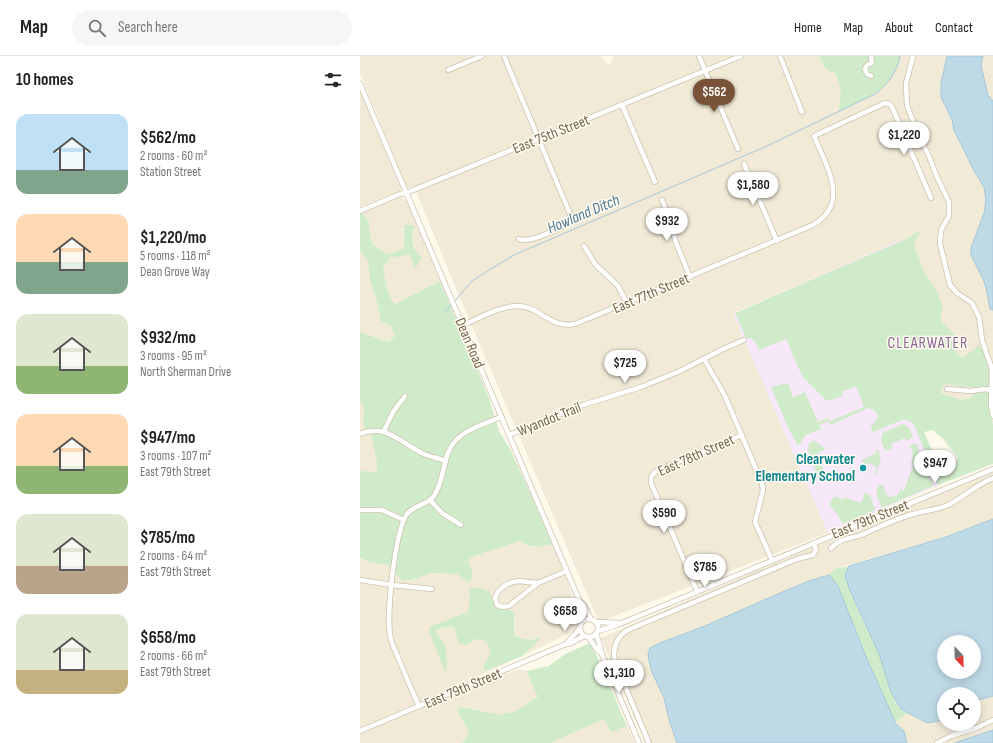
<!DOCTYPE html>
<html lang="en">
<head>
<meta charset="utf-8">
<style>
  body { margin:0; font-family:"Sofia Sans Condensed",sans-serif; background:#f6f6f6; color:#222; height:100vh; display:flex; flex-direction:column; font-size:15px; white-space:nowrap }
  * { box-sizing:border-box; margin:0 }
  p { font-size:13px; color:#767676 }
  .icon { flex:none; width:22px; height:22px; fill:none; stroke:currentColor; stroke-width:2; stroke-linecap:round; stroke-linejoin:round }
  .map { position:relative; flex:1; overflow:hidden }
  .sheet { display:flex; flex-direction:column; background:#fff; width:360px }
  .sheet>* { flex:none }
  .needle { width:26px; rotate:157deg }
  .buttons { position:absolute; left:577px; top:579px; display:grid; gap:8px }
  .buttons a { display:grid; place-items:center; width:44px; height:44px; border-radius:50%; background:#fff; box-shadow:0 2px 10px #0003; font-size:20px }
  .price { position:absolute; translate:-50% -34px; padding:0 9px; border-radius:14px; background:#fff; color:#222; font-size:13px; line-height:26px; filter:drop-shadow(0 1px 2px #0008) }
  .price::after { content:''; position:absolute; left:50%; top:24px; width:12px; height:9px; margin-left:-6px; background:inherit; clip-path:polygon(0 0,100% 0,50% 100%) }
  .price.current { background:#795338; color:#fff }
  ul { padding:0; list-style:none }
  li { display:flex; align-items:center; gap:12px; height:100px; padding:0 16px }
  li span { display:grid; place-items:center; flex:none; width:112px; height:80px; border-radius:12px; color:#555 }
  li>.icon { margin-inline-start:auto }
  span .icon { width:48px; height:48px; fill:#fffc; stroke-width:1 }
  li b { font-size:17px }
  h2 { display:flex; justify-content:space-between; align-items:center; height:48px; padding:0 16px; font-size:17px }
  header { display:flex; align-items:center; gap:24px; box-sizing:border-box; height:56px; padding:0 20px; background:#fff; border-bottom:1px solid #e0e0e0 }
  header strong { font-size:19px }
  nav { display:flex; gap:22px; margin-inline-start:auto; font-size:14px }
  .search { width:280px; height:36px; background:#f6f6f6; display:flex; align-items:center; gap:10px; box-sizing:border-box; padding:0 14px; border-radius:22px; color:#767676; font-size:15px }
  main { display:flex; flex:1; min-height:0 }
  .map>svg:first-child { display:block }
</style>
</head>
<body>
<header>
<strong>Map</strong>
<div class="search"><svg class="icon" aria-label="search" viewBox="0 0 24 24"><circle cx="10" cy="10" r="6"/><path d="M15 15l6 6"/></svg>Search here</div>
<nav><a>Home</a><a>Map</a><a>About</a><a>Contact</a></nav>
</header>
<main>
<section class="sheet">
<h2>10 homes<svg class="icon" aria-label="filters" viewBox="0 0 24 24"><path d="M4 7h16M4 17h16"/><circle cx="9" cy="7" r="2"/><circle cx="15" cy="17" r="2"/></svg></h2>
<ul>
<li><span style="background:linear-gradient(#bfe0f5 70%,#7fa58c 0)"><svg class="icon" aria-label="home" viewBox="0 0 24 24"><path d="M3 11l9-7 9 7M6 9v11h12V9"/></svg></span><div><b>$562/mo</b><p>2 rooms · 60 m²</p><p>Station Street</p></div></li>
<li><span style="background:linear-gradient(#ffd9b3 60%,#7fa58c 0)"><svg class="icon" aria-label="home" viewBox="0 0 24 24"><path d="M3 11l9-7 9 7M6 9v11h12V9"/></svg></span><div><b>$1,220/mo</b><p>5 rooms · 118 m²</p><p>Dean Grove Way</p></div></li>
<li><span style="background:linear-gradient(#dfe7d0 65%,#8fb573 0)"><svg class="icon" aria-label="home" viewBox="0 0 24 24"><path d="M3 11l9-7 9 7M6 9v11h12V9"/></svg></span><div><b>$932/mo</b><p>3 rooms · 95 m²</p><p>North Sherman Drive</p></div></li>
<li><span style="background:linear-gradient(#ffd9b3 65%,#8fb573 0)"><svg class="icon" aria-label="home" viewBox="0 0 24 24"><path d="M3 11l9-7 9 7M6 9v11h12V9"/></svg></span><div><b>$947/mo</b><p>3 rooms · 107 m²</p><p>East 79th Street</p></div></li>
<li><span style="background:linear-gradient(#dfe7d0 65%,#b9a48a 0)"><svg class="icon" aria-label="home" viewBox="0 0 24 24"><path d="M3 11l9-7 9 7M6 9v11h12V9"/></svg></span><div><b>$785/mo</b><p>2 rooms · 64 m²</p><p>East 79th Street</p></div></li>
<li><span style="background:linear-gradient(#dfe7d0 70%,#c2b280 0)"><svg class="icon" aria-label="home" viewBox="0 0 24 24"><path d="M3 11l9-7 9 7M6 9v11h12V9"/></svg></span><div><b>$658/mo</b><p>2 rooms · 66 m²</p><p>East 79th Street</p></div></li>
</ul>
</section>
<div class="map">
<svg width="633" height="687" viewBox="0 0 633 687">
  <rect width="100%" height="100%" fill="#fdf9eb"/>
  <g fill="#f1ead7" fill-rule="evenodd">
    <path d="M0 0H240L248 9 251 7 254 0H459L464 11 475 16 482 33V42L479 55 517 37 522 32 538 11 540 0H587L584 50 592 65 594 75 600 86 614 115 624 131 626 144 621 166 611 192V199L623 223 626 232 630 252 633 254V369L629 349 611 342 601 344 581 337 584 327 597 330 603 302 594 294V278L580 263 578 241 576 233 565 218 554 189 561 174 544 184 373 257 468 477 239 566 99 240 54 130 47 132 0 17Z"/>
    <path d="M623 0H633V45L628 39 621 10Z"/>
    <path d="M0 35 41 134 0 151Z"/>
    <path d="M41 141 47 146 80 225 35 248 32 244 28 236 23 213 29 202 50 197 55 212 57 196 52 182 54 169 43 172 44 193 27 198 17 191 9 182V165L2 157Z"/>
    <path d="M0 194 8 206 10 224 17 246 21 265 30 268 35 280 28 286 0 276Z"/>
    <path d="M0 346 3 348 5 357 3 370 11 379 17 406V416L0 415Z"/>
    <path d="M633 414V463L630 465 586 481 474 513 469 519 449 525 413 540 345 570 291 614 304 642 310 667 317 687H285L241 582 464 485Z"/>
    <path d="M160 485 167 489 176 491 193 488 206 519 221 572 98 630 0 672V502L10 506 28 509 42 524 61 521 70 517 97 518 108 507V503L114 500ZM110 531 135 551 155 564 154 580 170 584 180 581 123 610 131 596 126 584 116 583 107 589 94 571H84L74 575 109 556 110 538Z"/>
    <path d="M160 613 166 615 178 641 156 655 141 659 101 651 97 654 109 677 102 687H0V678L142 619Z"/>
    <path d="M633 640V674L594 687H547L544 675 535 666 548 657 567 667 584 657V668H614V645Z"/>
    <path d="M244 663 251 676 267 670 275 687H190Z"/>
  </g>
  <path fill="#f6e8f9" d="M543 183 561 223 545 332 585 426 468 477 373 258Z"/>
  <g fill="#d0ebc9" fill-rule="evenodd">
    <path d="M459 0H540C534 34 506 43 478 55 483 38 481 32 475 16 465 16 463 8 459 0Z"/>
    <path d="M2 157 9 165C10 185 9 187 27 198L44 193V169H54C51 184 51 190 62 202L55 213 50 198 29 202 23 213C26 225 27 239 35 248L80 225 129 342 139 375 151 395 193 488C179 491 173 493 160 485L114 500 108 504 113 518 109 528 97 518 70 517 61 521 49 524H42L28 509 10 506 0 502V415L17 416V406L11 379 3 370 4 357 3 348 0 346V276L28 286 35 280 30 269 21 265 17 246 10 224 8 206 0 194V158Z"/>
    <path d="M561 174 554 189 565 218 576 233 583 252 580 263 594 278V294L603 302 619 289C629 301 631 317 629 332L597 330 584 327 581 337 601 344 611 342 615 336 624 335 630 337 629 349 633 369V408L578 429 555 371C552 366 548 363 542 364L513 376 510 370 516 365 518 360 515 355 509 352 470 369 468 365 460 369 461 373 446 379 438 390 427 369 411 331 428 327 433 341 445 336 458 366 468 362 470 365 504 351 496 330 481 336 483 340 467 345 442 320 426 283 399 294C396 287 394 281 386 282L375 257 544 184ZM573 374 582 382 598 401 594 412 582 416 564 376Z"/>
    <path d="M543 368 549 371 553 381 546 385 545 382 531 388 533 392 525 395 521 384 522 378 525 376Z"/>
    <path d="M454 384 464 392 465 394 458 397 457 400 454 401 455 404 459 403 466 419 459 422 448 395 449 388Z"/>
    <path d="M552 388H555L557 389 573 430 522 452 516 437 519 428 524 430 525 437 529 441 537 440 541 433 544 435 553 409 552 392H549V391Z"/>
    <path d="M518 393 521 404 515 420 514 419 517 411 508 407 504 409 502 404 517 397 515 394Z"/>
    <path d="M505 437 510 439 515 454 483 468 477 458 469 448 474 440 483 444 484 441 501 447Z"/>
    <path d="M489 510 485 519 497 551 519 598 531 636 541 653 548 657 535 666 507 603 478 531 469 519 474 513Z"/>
    <path d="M109 531 123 533 130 536 135 551 154 555V580L170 584 182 581 162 600 125 615 123 610 131 596 126 585 116 583 107 589 99 588 94 571H84L74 575 85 588 87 603 86 618 70 578 69 571 108 556 110 538Z"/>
    <path d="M230 587C238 602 245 617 251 632 257 645 261 658 267 670L251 676 244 663 190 687H102L109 677 97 654 101 651 141 659 156 655 178 641 166 615 189 610 205 598Z"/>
  </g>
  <g fill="#bfdae7" stroke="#a5c7d9" fill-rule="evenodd">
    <path d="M587 0H623L621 10 628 39 633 45V254L630 253 626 232 623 223 611 199V192L624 157 626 144 624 131 614 115 600 86 594 75 592 64 581 41V27Z"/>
    <path d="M633 463V640L614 645V638H584V657H583L580 665 567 667 541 653 531 636 519 598 489 532 485 519 489 510 586 481ZM584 586H614V616H584Z"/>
    <path d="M469 519 478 530 507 603 536 668 544 675 547 687H317L310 667 304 642 291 614 288 599 290 592 300 587 345 570 413 540 449 525Z"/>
    <path d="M633 674V687H594Z"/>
  </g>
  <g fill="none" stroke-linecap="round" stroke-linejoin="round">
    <g stroke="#a5c7d9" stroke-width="1">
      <path d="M94 246 111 226 121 219 154 199 407 90 517 37C529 26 537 16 540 0"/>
      <path d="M85 256 92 248"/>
    </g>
    <g stroke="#cdc1ae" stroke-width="6">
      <g id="minor">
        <path d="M144 0 213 165C200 171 172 188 159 183"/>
        <path d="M339 0 378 93"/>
        <path d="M420 0 442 56"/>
        <path d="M553 0 546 27 547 49 558 78 568 98 577 121 589 146V160L581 174 580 188 590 229 597 237 612 247 619 261 622 284 632 313 631 349 633 360"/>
        <path d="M88 14 122 0"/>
        <path d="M511 20 507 18 505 13 507 9 512 7 511 0"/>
        <path d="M0 28 220 546 223 548 231 563"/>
        <path d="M262 49 295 126"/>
        <path d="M384 108 417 185"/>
        <path d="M302 144 311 166 316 187 330 221"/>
        <path d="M0 155 40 138 46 137 381 0"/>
        <path d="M224 190 235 208 258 230 267 247"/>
        <path d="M103 269C120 262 139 250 158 250 180 250 190 273 215 268L453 169C491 147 466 110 454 80L525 47 530 48 532 51 571 142"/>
        <path d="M344 303 365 340 402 427 403 434 395 466 412 504"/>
        <path d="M587 333 611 335 625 333 632 334"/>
        <path d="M24 375 33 356 45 340"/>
        <path d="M0 378C25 367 41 387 62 397 70 401 78 402 86 405"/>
        <path d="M149 379 223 349 281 331 320 315 363 293 384 284"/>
        <path d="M70 444 82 457 101 469"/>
        <path d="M0 454H22L44 464"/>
        <path d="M471 492C480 482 490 483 501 479 517 472 533 464 550 459 563 455 576 454 588 449 604 441 617 428 633 422"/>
        <path d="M0 524 32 529 72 533"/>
        <path d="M158 525 178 527 149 550 143 551 137 549 135 542C139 531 147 527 158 525Z"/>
        <path d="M178 527 207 515"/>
        <path d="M337 535 291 427V421L296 415 382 379"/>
        <path d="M220 546 219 550 222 566"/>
        <circle cx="229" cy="572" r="9"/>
        <path d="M237 566 261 567"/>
        <path d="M238 575 257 569 633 413"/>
        <path d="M237 577C236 585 242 590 241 596L279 687"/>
        <path d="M228 581 238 595 241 596"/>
        <path d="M206 588 220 572"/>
        <path d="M59 650C52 635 46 621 40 606 37 598 33 591 31 583 25 563 35 475 47 458 55 448 68 449 74 440 81 429 83 415 86 403 92 376 119 370 141 361"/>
        <path d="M0 675 206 588H209L224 580"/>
        <path d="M289 687 255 606C252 592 257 579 270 573L437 503 453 499 456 494 454 487"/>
        <path d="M577 687 591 680 616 672 633 664"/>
      </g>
    </g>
    <use href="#minor" stroke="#fff" stroke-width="4.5"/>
  </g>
  <circle fill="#0f9aa8" stroke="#fffcf2" stroke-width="1.5" cx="503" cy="412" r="4"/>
  <g text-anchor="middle" stroke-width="3" stroke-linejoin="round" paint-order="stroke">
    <g font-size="15" fill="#78654e" stroke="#fffcf2">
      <text transform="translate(191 78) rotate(-22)" y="5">East 75th Street</text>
      <text transform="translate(291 237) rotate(-23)" y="5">East 77th Street</text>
      <text transform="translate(110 287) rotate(67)" y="5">Dean Road</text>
      <text transform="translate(189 363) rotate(-22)" y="5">Wyandot Trail</text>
      <text transform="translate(336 399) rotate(-24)" y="5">East 78th Street</text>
      <text transform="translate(510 463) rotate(-22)" y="5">East 79th Street</text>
      <text transform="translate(103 632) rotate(-23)" y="5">East 79th Street</text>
    </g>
    <g font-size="15" font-weight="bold" fill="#0d838f" stroke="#fffcf2" text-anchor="end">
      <text x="495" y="408">Clearwater<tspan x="495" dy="17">Elementary School</tspan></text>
    </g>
    <g font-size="16" font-style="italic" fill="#4a7893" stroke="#fffcf2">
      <text transform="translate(223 157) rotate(-23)" y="6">Howland Ditch</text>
    </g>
    <g font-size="16" letter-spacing="1" fill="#8c6694" stroke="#fffcf2">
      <text x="568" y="292">CLEARWATER</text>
    </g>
  </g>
</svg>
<div class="buttons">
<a><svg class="needle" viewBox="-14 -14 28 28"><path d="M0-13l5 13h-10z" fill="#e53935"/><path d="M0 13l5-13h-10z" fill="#767676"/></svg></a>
<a><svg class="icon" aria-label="locate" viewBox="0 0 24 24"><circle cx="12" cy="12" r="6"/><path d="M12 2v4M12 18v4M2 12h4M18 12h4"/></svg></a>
</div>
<b class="price current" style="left:354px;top:57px">$562</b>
<b class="price" style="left:544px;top:100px">$1,220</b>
<b class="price" style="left:393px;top:150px">$1,580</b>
<b class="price" style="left:307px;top:186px">$932</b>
<b class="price" style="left:265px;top:328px">$725</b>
<b class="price" style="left:575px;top:428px">$947</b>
<b class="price" style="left:304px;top:478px">$590</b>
<b class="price" style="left:345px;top:532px">$785</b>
<b class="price" style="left:205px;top:576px">$658</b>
<b class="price" style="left:259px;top:638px">$1,310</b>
</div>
</main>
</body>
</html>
